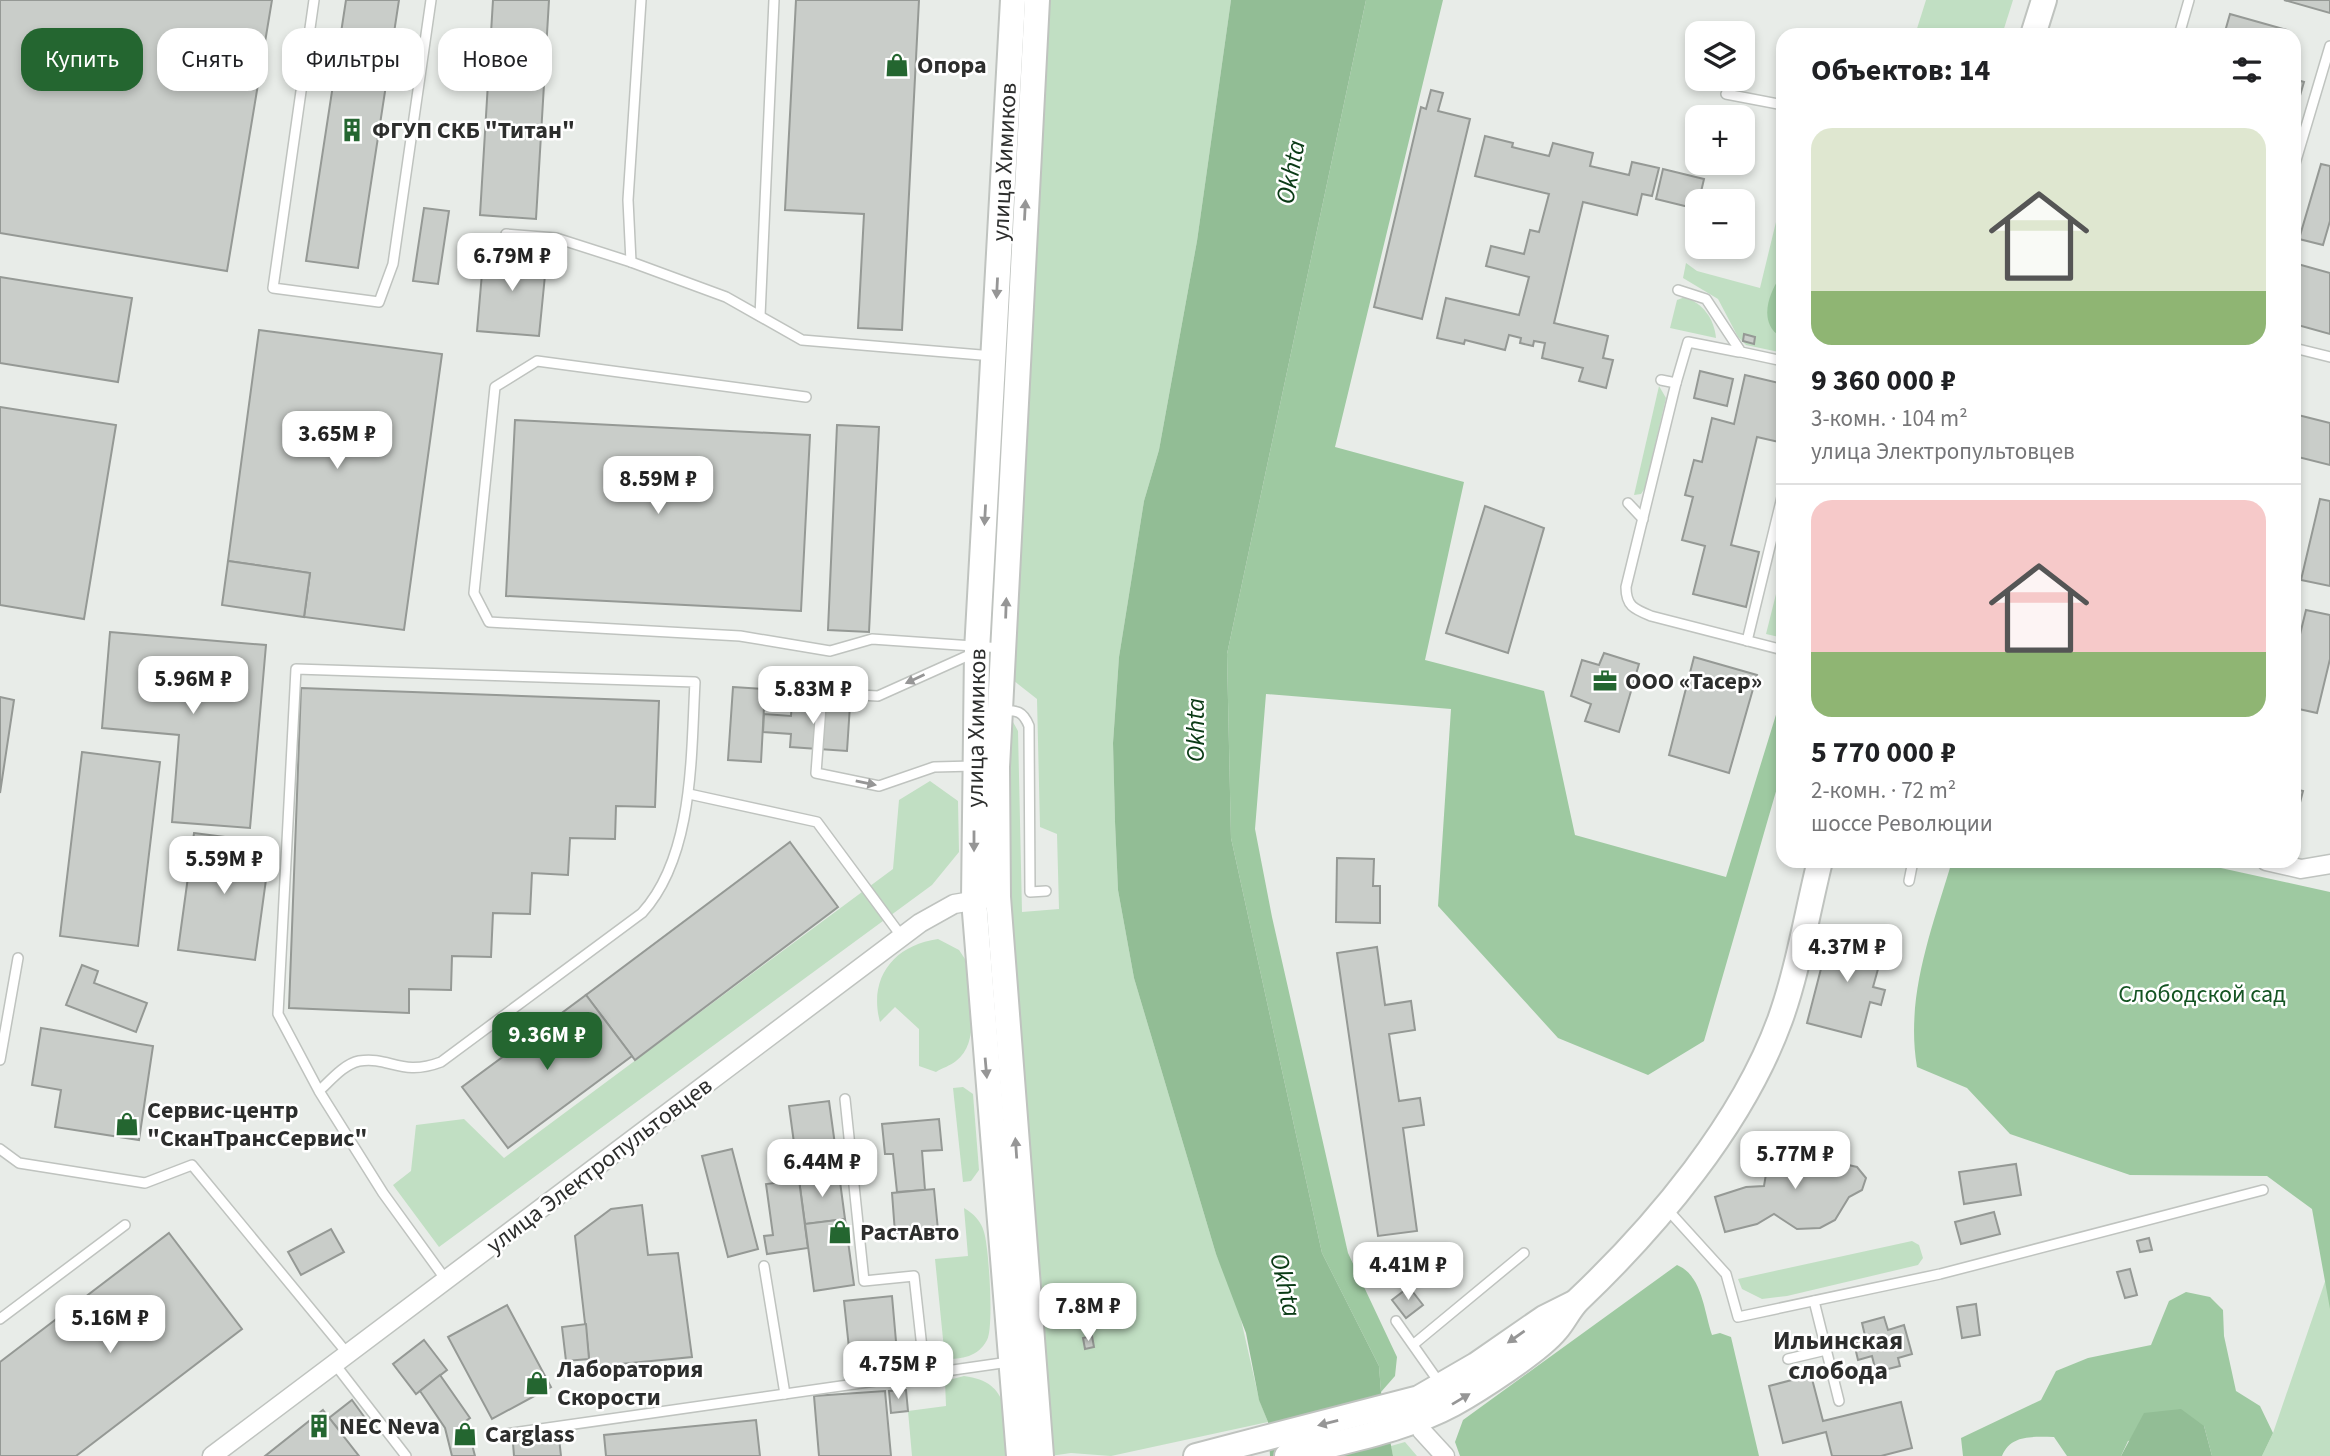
<!DOCTYPE html>
<html lang="ru">
<head>
<meta charset="utf-8">
<style>
  body { margin:0; font-family:"Source Sans 3",sans-serif; background:#f2f2f2; color:#202124; height:100vh; display:flex; flex-direction:column; font-size:26px; white-space:nowrap }
  * { box-sizing:border-box; margin:0 }
  p { font-size:23px; color:#757577 }
  .icon { flex:none; width:38px; height:38px; fill:none; stroke:currentColor; stroke-width:2; stroke-linecap:round; stroke-linejoin:round }
  .map { position:relative; flex:1; overflow:hidden }
  .side { position:absolute; left:1776px; top:28px; width:525px; height:840px; display:flex; flex-direction:column; background:#fff; border-radius:21px; box-shadow:0 4px 10px #0003 }
  .side>* { flex:none }
  .top-card { position:absolute; left:21px; top:28px; width:665px; height:63px; display:flex; gap:14px }
  .tools { position:absolute; left:1685px; top:21px; display:grid; gap:14px }
  .tools a { display:grid; place-items:center; width:70px; height:70px; border-radius:14px; background:#fff; box-shadow:0 4px 10px #0003; font-size:35px }
  .price { position:absolute; translate:-50% -60px; padding:0 16px; border-radius:14px; background:#fff; color:#222; font-size:23px; line-height:46px; filter:drop-shadow(0 2px 4px #0008) }
  .price::after { content:''; position:absolute; left:50%; top:42px; width:21px; height:16px; margin-left:-10px; background:inherit; clip-path:polygon(0 0,100% 0,50% 100%) }
  .price.active { background:#246630; color:#fff }
  ul { padding:0; list-style:none }
  li { display:grid; align-content:center; gap:14px; height:371px; padding:0 35px }
  li+li { border-top:2px solid #e0e0e0 }
  li span { display:grid; place-items:center; height:217px; border-radius:21px; color:#555 }
  li>.icon { margin-inline-start:auto }
  span .icon { width:126px; height:126px; fill:#fffc; stroke-width:1 }
  li b { font-size:30px }
  h2 { display:flex; justify-content:space-between; align-items:center; height:84px; padding:0 35px; font-size:30px }
  .pill { padding:0 24px; border-radius:21px; background:#fff; box-shadow:0 4px 10px #0003; font-size:24px; line-height:63px }
  .pill.active { background:#246630; color:#fff }
  .map>svg:first-child { display:block }
</style>
</head>
<body>
<div class="map">
<svg width="2330" height="1456" viewBox="0 0 2330 1456">
  <rect width="100%" height="100%" fill="#e8ece8"/>
  <g fill="#c1dfc3">
    <path d="M1046 0H1231L1197 241 1159 450 1144 501 1119 657 1113 743 1115 822 1118 890 1134 978 1216 1254 1237 1302 1259 1399 1268 1422 1111 1456 1071 1453 1050 1456 1010 913 1008 720 1013 722 1018 731 1022 912 1059 909 1057 834 1040 827 1037 699 1013 680Z"/>
    <path d="M1926 0H2013L2002 35H1915Z"/>
    <path d="M1783 193V353L1746 345 1738 337 1718 299 1683 278 1686 263 1697 271 1760 288Z"/>
    <path d="M1685 297C1703 304 1714 318 1716 338L1670 328 1677 300Z"/>
    <path d="M1659 386 1666 398 1645 488 1641 494 1634 495Z"/>
    <path d="M1783 566V638L1766 634Z"/>
    <path d="M930 781 958 801 959 852 932 885 439 1247 393 1185 411 1171 416 1125 464 1119 504 1158 893 869 899 800Z"/>
    <path d="M938 939 959 950 965 959C968 988 983 1041 956 1061 950 1066 942 1068 936 1072L919 1066V1029L895 1007 880 1022C868 978 894 945 938 939Z"/>
    <path d="M963 1087 973 1094 979 1170 971 1181 963 1182 953 1088Z"/>
    <path d="M964 1208C974 1214 981 1221 984 1232 989 1248 994 1328 987 1340 978 1357 962 1359 945 1359L935 1259 968 1256Z"/>
    <path d="M1912 1241 1919 1245 1923 1258 1918 1265 1787 1296 1762 1299 1742 1289 1738 1279Z"/>
    <path d="M2330 1267V1456H2262L2273 1433Z"/>
    <path d="M964 1376C1012 1382 1005 1417 1009 1456H912L908 1411 946 1406 945 1381Z"/>
    <path d="M1405 1442 1417 1456H1393L1391 1446Z"/>
  </g>
  <g fill="#9ec9a1">
    <path d="M1366 0H1443L1335 447 1464 482 1425 660 1544 691 1575 835 1726 877 1783 692V767L1704 1041 1648 1075 1558 1038 1438 906 1451 709 1266 694 1255 829 1272 917 1348 1253 1397 1357 1395 1376 1381 1392 1379 1366 1322 1253 1231 838 1227 654Z"/>
    <path d="M1783 273V338C1756 324 1769 291 1783 273Z"/>
    <path d="M1952 861H2189L2330 892V1309L2312 1209 2267 1176 2130 1175 2010 1134 1967 1088 1917 1067C1905 996 1932 929 1952 861Z"/>
    <path d="M1677 1265C1702 1275 1704 1311 1712 1335L1720 1333 1731 1337 1759 1456H1460L1455 1442 1463 1420Z"/>
    <path d="M2186 1292 2210 1297 2223 1310 2224 1336 2236 1391 2260 1406 2273 1433 2262 1456H2212L2204 1426 2128 1441 2121 1456H2067L2054 1437C2033 1437 2011 1434 2002 1456H1963L1961 1438 2041 1400 2056 1371 2088 1358 2151 1345 2169 1301Z"/>
  </g>
  <g fill="#92bd95">
    <path d="M1231 0H1366L1227 654 1231 838 1322 1253 1379 1366 1381 1392 1393 1456H1270L1268 1422 1259 1400 1246 1333 1216 1254 1134 978 1118 890 1115 822 1113 743 1119 657 1144 501 1159 450 1197 241Z"/>
    <path d="M2181 1409 2204 1426 2212 1456H2121L2144 1413Z"/>
  </g>
  <g fill="#c9cdc9" stroke="#959995" stroke-width="2">
    <path d="M0 0H272L227 271 0 233Z"/>
    <path d="M346 0H399L358 268 306 261Z"/>
    <path d="M493 0H549L536 219 480 215Z"/>
    <path d="M796 0H919L902 330 858 328 864 214 785 210Z"/>
    <path d="M2284 0H2330V13Z"/>
    <path d="M2230 14 2287 30 2285 35H2224Z"/>
    <path d="M2294 79 2304 82 2294 116Z"/>
    <path d="M1431 90 1443 93 1438 111 1470 119 1422 319 1374 307 1421 107 1426 109Z"/>
    <path d="M1485 136 1513 143 1512 147 1549 156 1553 143 1593 153 1590 166 1629 175 1632 162 1659 168 1652 196 1642 194 1637 215 1583 202 1554 323 1608 336 1603 358 1613 360 1606 388 1579 381 1583 368 1542 358 1545 343 1534 341 1533 346 1520 343 1521 338 1509 335 1505 350 1465 340 1464 344 1437 338 1446 298 1519 315 1529 277 1486 266 1491 246 1524 254 1530 230 1539 232 1549 194 1475 176Z"/>
    <path d="M2321 164 2330 166V221L2323 245 2299 239Z"/>
    <path d="M1663 169 1704 179 1697 209 1656 199Z"/>
    <path d="M424 208 449 211 438 284 413 281Z"/>
    <path d="M484 250 547 255 539 336 477 331Z"/>
    <path d="M2294 263 2330 273V334L2294 324Z"/>
    <path d="M0 277 132 298 118 382 0 363Z"/>
    <path d="M259 330 442 354 404 630 304 617 310 573 228 561Z"/>
    <path d="M1744 334 1755 337 1754 344 1743 341Z"/>
    <path d="M1700 371 1733 379 1727 406 1694 398Z"/>
    <path d="M1745 375 1783 384V443L1757 437 1731 545 1759 552 1746 607 1693 594 1705 546 1682 540 1693 497 1685 495 1694 460 1702 462 1712 418 1734 424Z"/>
    <path d="M0 407 116 425 84 619 0 605Z"/>
    <path d="M2294 414 2330 423V465L2294 456Z"/>
    <path d="M515 420 810 435 801 611 506 596Z"/>
    <path d="M837 425 879 427 869 632 828 630Z"/>
    <path d="M2320 499 2330 501V586L2301 580Z"/>
    <path d="M1485 506 1544 528 1508 653 1446 633Z"/>
    <path d="M228 561 310 573 304 617 222 605Z"/>
    <path d="M2306 610 2330 615V659L2317 713 2294 708V659Z"/>
    <path d="M110 632 266 645 250 828 172 822 179 735 102 728Z"/>
    <path d="M1604 653 1639 664 1619 732 1585 721 1591 704 1571 696 1582 660 1599 665Z"/>
    <path d="M1694 657 1757 675 1729 773 1669 755Z"/>
    <path d="M733 687 765 689 761 762 728 760Z"/>
    <path d="M301 688 659 701 655 807 616 806 615 839 570 838 568 875 532 873 530 914 493 913 491 957 452 956 451 990 409 989V1013L289 1008Z"/>
    <path d="M0 697 14 700 0 793Z"/>
    <path d="M792 701 850 705 847 751 790 747 791 734 763 732 764 714 791 716Z"/>
    <path d="M82 752 160 762 138 946 60 936Z"/>
    <path d="M2294 789 2303 791 2294 826Z"/>
    <path d="M194 833 271 843 255 960 178 950Z"/>
    <path d="M790 842 838 907 635 1060 586 995Z"/>
    <path d="M1337 858 1374 859 1373 886H1380V923L1336 922Z"/>
    <path d="M1831 930 1885 944 1873 987 1885 990 1881 1005 1870 1002 1861 1037 1807 1023Z"/>
    <path d="M1377 947 1385 1005 1411 1001 1415 1030 1389 1034 1399 1101 1420 1098 1424 1125 1403 1128 1417 1231 1378 1236 1337 953Z"/>
    <path d="M82 965 98 971 94 983 147 1003 136 1032 66 1005Z"/>
    <path d="M586 995 632 1056 508 1148 462 1087Z"/>
    <path d="M41 1028 153 1046 139 1140 55 1127 61 1090 32 1085Z"/>
    <path d="M829 1101 839 1174 799 1180 789 1106Z"/>
    <path d="M939 1119 942 1150 922 1151 925 1190 897 1192 893 1154H885L882 1124Z"/>
    <path d="M1802 1144 1825 1148 1844 1164 1857 1167 1866 1178 1862 1190 1849 1197 1835 1220 1820 1228 1797 1229 1774 1214 1757 1224 1725 1232 1715 1197 1746 1187 1764 1186 1766 1174 1776 1158 1789 1148Z"/>
    <path d="M732 1149 758 1249 728 1257 702 1156Z"/>
    <path d="M2016 1164 2021 1195 1964 1204 1959 1172Z"/>
    <path d="M839 1174 845 1219 805 1224 799 1180Z"/>
    <path d="M799 1180 808 1248 767 1254 764 1236 773 1235 766 1184Z"/>
    <path d="M934 1189 938 1230 895 1233 892 1193Z"/>
    <path d="M642 1205 648 1255 678 1253 692 1357 590 1367 575 1236 611 1209Z"/>
    <path d="M1994 1212 2000 1234 1961 1244 1955 1222Z"/>
    <path d="M845 1219 854 1285 814 1291 805 1224Z"/>
    <path d="M331 1229 344 1252 301 1275 288 1252Z"/>
    <path d="M169 1233 242 1329 76 1456H0V1362Z"/>
    <path d="M2149 1238 2152 1250 2140 1252 2137 1241Z"/>
    <path d="M2130 1269 2137 1295 2125 1298 2117 1272Z"/>
    <path d="M1409 1287 1423 1305 1406 1318 1392 1300Z"/>
    <path d="M892 1296 898 1364 851 1367 844 1301Z"/>
    <path d="M1976 1304 1980 1335 1962 1338 1957 1307Z"/>
    <path d="M507 1305 551 1387 492 1419 448 1337Z"/>
    <path d="M1884 1317 1888 1330 1904 1325 1912 1354 1898 1358 1900 1366 1876 1372 1872 1356 1858 1360 1854 1343 1866 1340 1862 1323Z"/>
    <path d="M586 1324 589 1359 566 1361 562 1327Z"/>
    <path d="M1092 1336 1094 1347 1085 1349 1083 1338Z"/>
    <path d="M424 1340 447 1370 416 1394 393 1364Z"/>
    <path d="M440 1375 470 1418 466 1421 475 1456H452L445 1428 420 1391Z"/>
    <path d="M1811 1375 1823 1421 1901 1402 1912 1448 1881 1456H1832L1826 1432 1783 1443 1769 1386Z"/>
    <path d="M906 1390 908 1411 891 1413 889 1391Z"/>
    <path d="M885 1391 891 1456H819L814 1396Z"/>
    <path d="M352 1400 365 1418 343 1435 329 1418Z"/>
    <path d="M323 1410 359 1456H265Z"/>
    <path d="M756 1420 760 1456H606L604 1435Z"/>
    <path d="M559 1438 561 1456H514L513 1443Z"/>
  </g>
  <g fill="none" stroke-linecap="round" stroke-linejoin="round">
    <g stroke="#bfc3bf" stroke-width="12">
      <g id="lane">
        <path d="M314 0 273 288 379 302 393 264 431 0"/>
        <path d="M2179 35 2189 0"/>
        <path d="M1726 94 1783 105"/>
        <path d="M2294 167 2330 46"/>
        <path d="M506 234 556 238 631 262 726 297 802 340 993 356"/>
        <path d="M631 262 628 200 641 0"/>
        <path d="M1678 290 1706 299 1741 352 1783 361"/>
        <path d="M760 316 774 0"/>
        <path d="M2294 348 2330 357"/>
        <path d="M1661 380 1676 383 1688 342 1739 352"/>
        <path d="M1676 383 1626 587C1626 606 1634 609 1651 616L1783 650"/>
        <path d="M806 397 537 361 495 387 474 593 489 622 740 636 830 651 872 639 1002 648"/>
        <path d="M1628 503 1643 519"/>
        <path d="M1747 641 1783 493"/>
        <path d="M1002 711C1017 710 1023 711 1029 726L1030 892 1046 891"/>
        <path d="M974 766 934 767 879 786 816 773 822 693 878 696 976 652"/>
        <path d="M689 794 817 822 902 937"/>
        <path d="M1909 881 1913 861"/>
        <path d="M0 1060 18 958"/>
        <path d="M319 1091 278 1014 296 669 695 682C691 755 694 856 642 913L441 1062C401 1077 390 1056 359 1061 344 1064 330 1081 319 1091L383 1193 446 1280"/>
        <path d="M845 1099 864 1281 914 1276 925 1375"/>
        <path d="M0 1149 19 1163 145 1183 192 1165 347 1353"/>
        <path d="M1667 1209 1726 1274 1738 1317 1940 1274 2263 1190"/>
        <path d="M764 1266 785 1394"/>
        <path d="M1814 1301 1839 1401"/>
        <path d="M0 1319 125 1225"/>
        <path d="M1396 1321 1441 1385"/>
        <path d="M1414 1344 1524 1253"/>
        <path d="M1788 1359 1826 1350"/>
        <path d="M334 1363 406 1456"/>
        <path d="M491 1436 1009 1362"/>
      </g>
    </g>
    <g stroke="#bfc3bf" stroke-width="21">
      <g id="street">
        <path d="M2266 861 2301 869 2330 864"/>
        <path d="M1417 1419 1422 1431 1445 1456"/>
        <path d="M212 1456 920 923 954 904 984 899"/>
      </g>
    </g>
    <g stroke="#bfc3bf" stroke-width="28">
      <g id="secondary">
        <path d="M1013 0 977 651 974 900 1019 1456"/>
        <path d="M1037 0 997 767 998 897 1041 1456"/>
        <path d="M2033 35 2044 0"/>
        <path d="M1196 1456 1419 1398 1476 1365 1544 1318 1574 1303"/>
        <path d="M1287 1456C1342 1441 1403 1431 1453 1404 1478 1390 1539 1351 1556 1330 1564 1321 1569 1309 1578 1300 1657 1225 1742 1124 1780 1020 1798 970 1807 913 1820 861"/>
      </g>
    </g>
    <use href="#lane" stroke="#fff" stroke-width="9"/>
    <use href="#street" stroke="#fff" stroke-width="18"/>
    <use href="#secondary" stroke="#fff" stroke-width="24"/>
  </g>
  <defs><path id="oneway-solid" d="M-6-.8H1V-3.2L6.5 0L1 3.2V.8H-6Z" transform="scale(1.75)"/></defs>
  <g fill="#969696">
    <use href="#oneway-solid" transform="translate(1025 210) rotate(-87)"/>
    <use href="#oneway-solid" transform="translate(997 288) rotate(93)"/>
    <use href="#oneway-solid" transform="translate(985 515) rotate(93)"/>
    <use href="#oneway-solid" transform="translate(1006 608) rotate(-88)"/>
    <use href="#oneway-solid" transform="translate(915 679) rotate(155)"/>
    <use href="#oneway-solid" transform="translate(866 783) rotate(12)"/>
    <use href="#oneway-solid" transform="translate(974 841) rotate(90)"/>
    <use href="#oneway-solid" transform="translate(986 1068) rotate(85)"/>
    <use href="#oneway-solid" transform="translate(1016 1148) rotate(-94)"/>
    <use href="#oneway-solid" transform="translate(1516 1337) rotate(145)"/>
    <use href="#oneway-solid" transform="translate(1461 1399) rotate(-31)"/>
    <use href="#oneway-solid" transform="translate(1328 1423) rotate(166)"/>
  </g>
  <defs>
    <g id="shop-bare" transform="scale(1.89)"><path d="M-5-2.5h2.3a2.7 3.5 0 0 1 5.4 0H5L5.5 6h-11ZM-1.5-2.5h3a1.5 2.3 0 0 0-3 0Z" fill="#246630" stroke="#fff" stroke-width="2.5" paint-order="stroke"/></g>
    <g id="building-bare" transform="scale(1.89)"><path d="M-4-6H4V6H1V3H-1V6H-4ZM-2.5-4.3h1.7v1.8h-1.7ZM.8-4.3h1.7v1.8H.8ZM-2.5-1h1.7V.8h-1.7ZM.8-1h1.7V.8H.8Z" fill="#246630" stroke="#fff" stroke-width="2.5" paint-order="stroke"/></g>
    <g id="office-bare" transform="scale(1.89)"><path d="M-6-3h4V-5.5h4V-3h4V5H-6ZM-1-4.5V-3h2v-1.5ZM-6 0V1H6V0Z" fill="#246630" stroke="#fff" stroke-width="2.5" paint-order="stroke"/></g>
  </defs>
  <g fill-rule="evenodd">
    <use href="#shop-bare" x="897" y="65"/>
    <use href="#building-bare" x="352" y="130"/>
    <use href="#office-bare" x="1605" y="681"/>
    <use href="#shop-bare" x="127" y="1124"/>
    <use href="#shop-bare" x="840" y="1232"/>
    <use href="#shop-bare" x="537" y="1383"/>
    <use href="#building-bare" x="319" y="1426"/>
    <use href="#shop-bare" x="465" y="1434"/>
  </g>
  <g text-anchor="middle" stroke-width="5" stroke-linejoin="round" paint-order="stroke">
    <g font-size="24" font-weight="bold" fill="#2d2e2d" stroke="#fff" text-anchor="start">
      <text x="917" y="73">Опора</text>
      <text x="372" y="138">ФГУП СКБ "Титан"</text>
      <text x="1625" y="689">ООО «Тасер»</text>
      <text x="147" y="1118">Сервис-центр<tspan x="147" dy="28">"СканТрансСервис"</tspan></text>
      <text x="860" y="1240">РастАвто</text>
      <text x="557" y="1377">Лаборатория<tspan x="557" dy="28">Скорости</tspan></text>
      <text x="339" y="1434">NEC Neva</text>
      <text x="485" y="1442">Carglass</text>
    </g>
    <g font-size="24" fill="#2d2e2d" stroke="#fff">
      <text transform="translate(1004 162) rotate(-87)" y="8">улица Химиков</text>
      <text transform="translate(976 728) rotate(-89)" y="8">улица Химиков</text>
      <text transform="translate(599 1165) rotate(-37)" y="8">улица Электропультовцев</text>
    </g>
    <g font-size="24" fill="#145422" stroke="#fff">
      <text x="2202" y="1002">Слободской сад</text>
    </g>
    <g font-size="26" font-style="italic" fill="#0a3a15" stroke="#fff">
      <text transform="translate(1290 172) rotate(-79)" y="9">Okhta</text>
      <text transform="translate(1195 730) rotate(-90)" y="9">Okhta</text>
      <text transform="translate(1286 1285) rotate(77)" y="9">Okhta</text>
    </g>
    <g font-size="26" font-weight="bold" fill="#2d2e2d" stroke="#fff">
      <text x="1838" y="1349">Ильинская<tspan x="1838" dy="30">слобода</tspan></text>
    </g>
  </g>
</svg>
<div class="tools">
<a><svg class="icon" aria-label="layers" viewBox="0 0 24 24"><path d="M12 4l9 5-9 5-9-5zM3 14l9 5 9-5"/></svg></a>
<a>+</a>
<a>−</a>
</div>
<b class="price" style="left:512px;top:293px">6.79M ₽</b>
<b class="price" style="left:337px;top:471px">3.65M ₽</b>
<b class="price" style="left:658px;top:516px">8.59M ₽</b>
<b class="price" style="left:193px;top:716px">5.96M ₽</b>
<b class="price" style="left:813px;top:726px">5.83M ₽</b>
<b class="price" style="left:224px;top:896px">5.59M ₽</b>
<b class="price" style="left:1847px;top:984px">4.37M ₽</b>
<b class="price active" style="left:547px;top:1072px">9.36M ₽</b>
<b class="price" style="left:1795px;top:1191px">5.77M ₽</b>
<b class="price" style="left:822px;top:1199px">6.44M ₽</b>
<b class="price" style="left:1408px;top:1302px">4.41M ₽</b>
<b class="price" style="left:1088px;top:1343px">7.8M ₽</b>
<b class="price" style="left:110px;top:1355px">5.16M ₽</b>
<b class="price" style="left:898px;top:1401px">4.75M ₽</b>
<div class="top-card">
<a class="pill active">Купить</a>
<a class="pill">Снять</a>
<a class="pill">Фильтры</a>
<a class="pill">Новое</a>
</div>
<section class="side">
<h2>Объектов: 14<svg class="icon" aria-label="filters" viewBox="0 0 24 24"><path d="M4 7h16M4 17h16"/><circle cx="9" cy="7" r="2"/><circle cx="15" cy="17" r="2"/></svg></h2>
<ul>
<li><span style="background:linear-gradient(#dfe7d0 75%,#8fb573 0)"><svg class="icon" aria-label="home" viewBox="0 0 24 24"><path d="M3 11l9-7 9 7M6 9v11h12V9"/></svg></span><div><b>9 360 000 ₽</b><p>3-комн. · 104 m²</p><p>улица Электропультовцев</p></div></li>
<li><span style="background:linear-gradient(#f6c9c9 70%,#8fb573 0)"><svg class="icon" aria-label="home" viewBox="0 0 24 24"><path d="M3 11l9-7 9 7M6 9v11h12V9"/></svg></span><div><b>5 770 000 ₽</b><p>2-комн. · 72 m²</p><p>шоссе Революции</p></div></li>
</ul>
</section>
</div>
</body>
</html>
